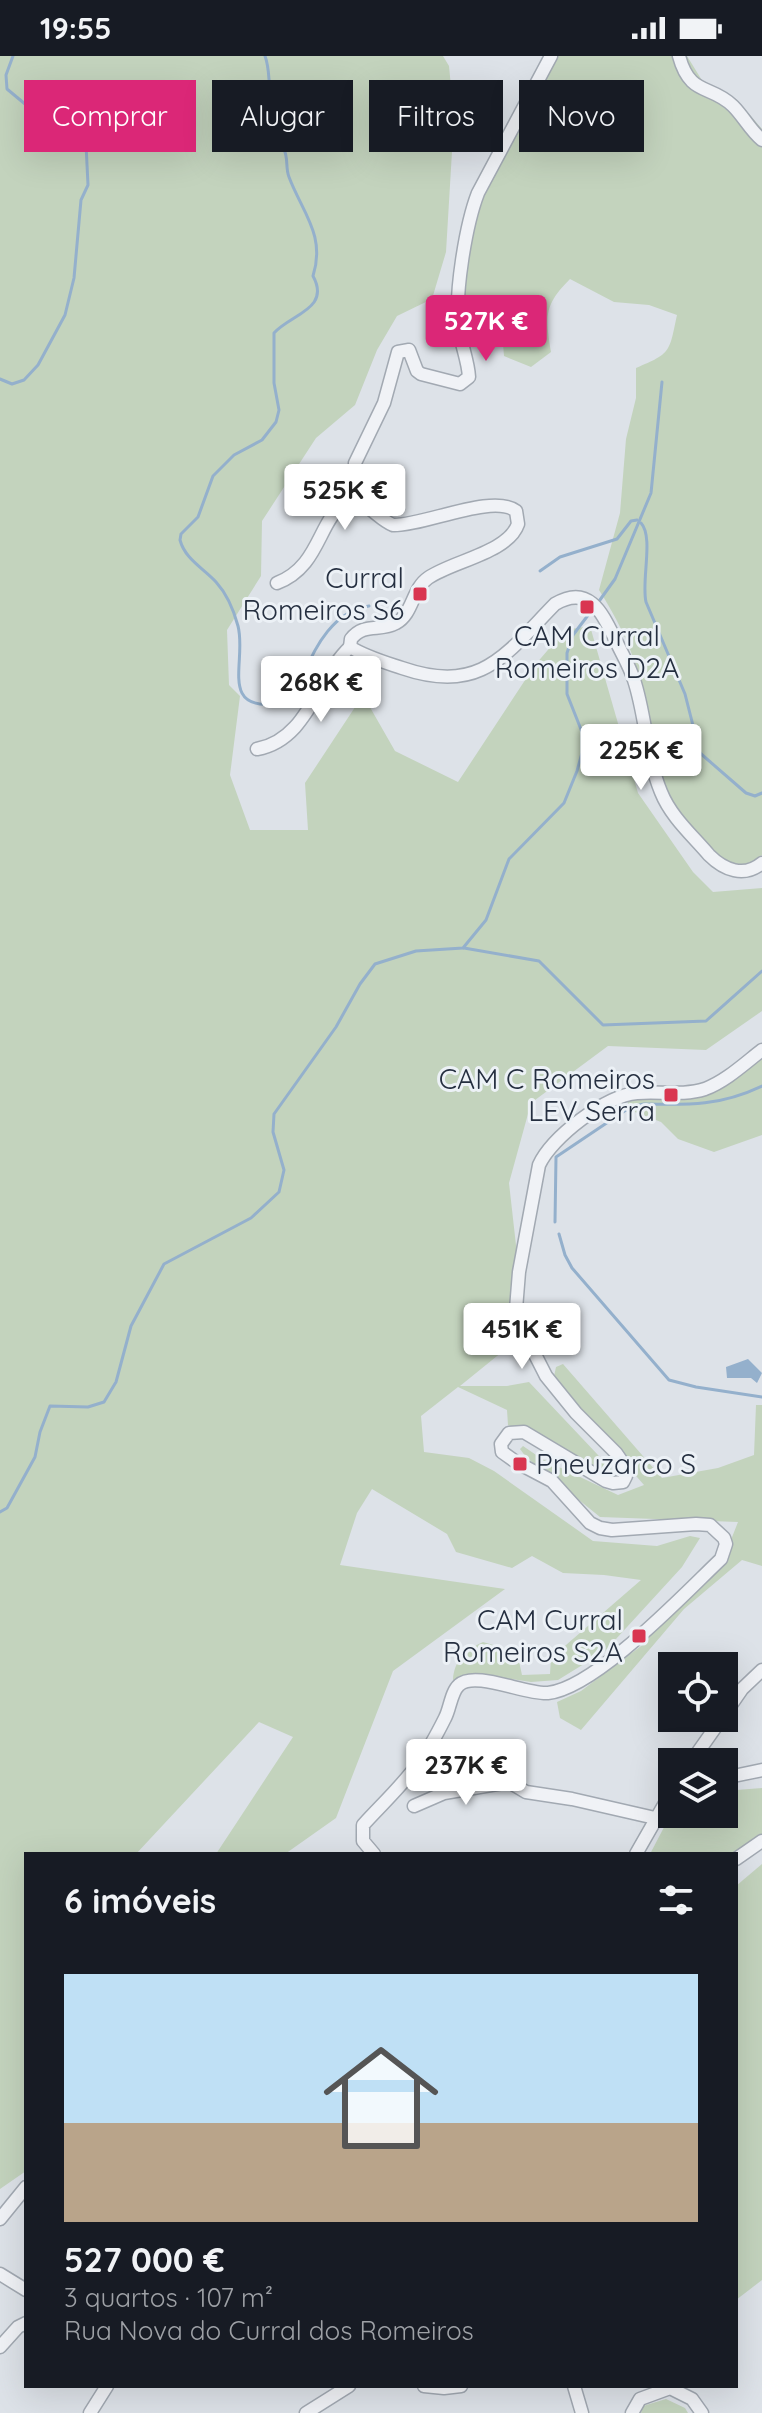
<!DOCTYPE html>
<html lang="pt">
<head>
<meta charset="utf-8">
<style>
  body { margin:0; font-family:Quicksand,sans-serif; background:#20242c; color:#f1f3f6; height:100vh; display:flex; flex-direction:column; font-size:30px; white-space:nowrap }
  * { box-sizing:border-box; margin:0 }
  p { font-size:26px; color:#9ea1a6 }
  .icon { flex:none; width:44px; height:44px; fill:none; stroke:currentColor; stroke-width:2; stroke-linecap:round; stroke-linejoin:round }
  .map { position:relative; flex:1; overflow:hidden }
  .drawer { position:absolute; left:24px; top:1796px; width:714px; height:536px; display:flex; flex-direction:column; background:#171b24; border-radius:0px; box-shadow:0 8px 32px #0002 }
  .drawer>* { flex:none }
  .banner { position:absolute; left:24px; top:24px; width:714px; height:72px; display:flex; gap:16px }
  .controls { position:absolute; left:658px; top:1596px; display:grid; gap:16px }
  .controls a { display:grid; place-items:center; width:80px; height:80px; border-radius:0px; background:#171b24; box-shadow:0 8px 32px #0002; font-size:40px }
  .price { position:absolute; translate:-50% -68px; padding:0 18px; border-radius:8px; background:#fff; color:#222; font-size:26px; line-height:52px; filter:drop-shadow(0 2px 4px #0008) }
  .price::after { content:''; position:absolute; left:50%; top:48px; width:24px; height:18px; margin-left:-12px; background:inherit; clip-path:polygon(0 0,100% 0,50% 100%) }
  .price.on { background:#db2777; color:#fff }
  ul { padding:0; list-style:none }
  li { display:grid; align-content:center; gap:16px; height:424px; padding:0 40px }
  li span { display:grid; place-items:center; height:248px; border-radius:0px; color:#555 }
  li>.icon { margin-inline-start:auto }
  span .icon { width:144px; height:144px; fill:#fffc; stroke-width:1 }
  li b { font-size:34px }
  h2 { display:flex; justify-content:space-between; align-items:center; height:96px; padding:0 40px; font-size:34px }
  .tag { padding:0 28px; border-radius:0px; background:#171b24; box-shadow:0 8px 32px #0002; font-size:28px; line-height:72px }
  .tag.on { background:#db2777; color:#fff }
  .status { display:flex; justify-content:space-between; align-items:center; height:56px; padding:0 40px; background:#171b24; direction:ltr }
  .status svg { height:22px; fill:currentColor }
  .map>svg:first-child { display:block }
</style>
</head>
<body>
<div class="status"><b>19:55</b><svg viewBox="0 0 49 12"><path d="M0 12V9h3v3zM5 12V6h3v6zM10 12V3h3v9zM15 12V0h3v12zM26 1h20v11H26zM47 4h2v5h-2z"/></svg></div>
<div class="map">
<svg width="762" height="2357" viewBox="0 0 762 2357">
  <rect width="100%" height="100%" fill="#dde2e8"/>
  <g fill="#c3d3bd">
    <path d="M0 0H443L449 10 454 62 446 196 432 243 397 260 377 294 355 349 316 382 262 465 261 520 227 574 229 629 240 640 230 719 250 774H308L305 727 363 639 395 695 458 726 535 609 565 574 590 570 638 737 693 816 713 836 762 832V955L706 994 608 990 531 1047 509 1127 519 1216 523 1279 460 1330H507L529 1326 615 1417 597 1415 543 1382 508 1369 507 1354 458 1331 421 1360 424 1396 469 1402 494 1415 593 1485 657 1490 690 1480 700 1482 682 1511 605 1595 558 1624 531 1626 484 1619 453 1624C454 1604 466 1594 483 1586L517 1596 522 1619 550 1618 551 1602 641 1524 604 1519 563 1517 532 1500 512 1512 456 1496 447 1478 372 1433 357 1457 340 1509 505 1533 393 1615 336 1762 285 1798H216L293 1681 259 1666 136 1798H26V2115L0 2133Z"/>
    <path d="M552 0H687L703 26 736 43 762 73V799L750 809H725C702 784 680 761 665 731 648 696 647 654 638 617 630 588 615 559 599 534L620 457 626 383 636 342V312C672 297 669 296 677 259L649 249 614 246 570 223C544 249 545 260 551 296L531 311 504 300 501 263 475 251H462L467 191 475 149Z"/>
    <path d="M762 994V1079L714 1096 678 1083 661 1066 627 1053 629 1038 703 1034Z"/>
    <path d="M563 1308 662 1422 718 1412 754 1399 756 1349H762V1510L742 1504 684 1553 581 1674 560 1662 557 1646 581 1635 641 1590 684 1539 727 1494 738 1466 600 1461 526 1401 520 1393 523 1390 542 1403 618 1439 644 1429 553 1325 556 1311Z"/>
    <path d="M762 1732V1781L733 1798H650L672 1756 724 1758V1735Z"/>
    <path d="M762 1808V2224L736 2244V1830Z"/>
    <path d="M666 2343 685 2352 688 2357H641L643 2350Z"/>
  </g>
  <path fill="#94b0cc" d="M748 1303 762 1317 757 1327 751 1322H727L726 1311Z"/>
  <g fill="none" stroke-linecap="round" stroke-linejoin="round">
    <g stroke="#94b0cc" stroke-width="3">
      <path d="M265 0C271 16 267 31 273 45L260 62C266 73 277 80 283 91 289 102 285 111 289 121 302 156 326 179 313 220 331 253 291 258 274 277V327L279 354 276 366 262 384 234 399 213 420 198 461 181 478 180 484C185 503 203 512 216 526 226 537 234 555 238 570 247 604 219 654 275 648L298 627"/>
      <path d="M0 323 12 328 24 324 38 309 65 259 74 222 81 144 88 129 86 88 61 78 7 33 6 19 13 0"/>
      <path d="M641 467C654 481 641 525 646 546L685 638 700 697 746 737 755 740 762 737"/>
      <path d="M540 515 560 501 617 483 631 465 637 464"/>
      <path d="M597 548 615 523 651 437 662 326"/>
      <path d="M303 620C315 590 334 555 369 550"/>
      <path d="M464 892 539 905 603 969 706 965 762 915"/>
      <path d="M635 1050 644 1048C689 1049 720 1050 762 1030"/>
      <path d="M555 1166 556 1101 626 1054"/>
      <path d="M559 1178 565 1199 572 1212 669 1324 696 1331 762 1341"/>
      <path d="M0 1456 7 1452 35 1401 40 1376 50 1350 88 1351 104 1346 116 1326 131 1270 164 1208 251 1162 279 1136 284 1114 273 1076 274 1058 336 971 360 928 375 908 416 895 463 892 486 864 509 803 564 747 577 715 582 697V676L567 638V597L573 579 592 554"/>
    </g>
    <g stroke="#a2a9b2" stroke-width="15">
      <g id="minor">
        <path d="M679 0C690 41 711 28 733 50 744 61 750 74 762 84"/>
        <path d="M354 445 355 407 384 347 398 296 409 294 417 315 421 318 460 328 469 321C468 304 461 289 459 272 454 239 466 168 478 137L551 0"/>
        <path d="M277 527C322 510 318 460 348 446 368 444 376 462 393 469 423 470 493 437 516 455L518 468C508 497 452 505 428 522 412 533 413 558 396 567 380 576 364 566 351 583L350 591"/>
        <path d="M350 591C366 601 384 606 402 612 481 639 505 599 555 548 590 527 603 559 616 585 622 598 630 611 634 624 646 660 646 700 661 736 671 761 692 779 709 799 724 814 744 822 762 807"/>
        <path d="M257 693C308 684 317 622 350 591"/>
        <path d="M724 1659 742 1633 762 1614"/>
        <path d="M691 1706 722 1662"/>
        <path d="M724 1722 762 1714"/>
        <path d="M414 1750 444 1737 509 1726 526 1736 572 1743 655 1762"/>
        <path d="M374 1798 363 1785V1769C382 1748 404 1728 420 1705 430 1692 438 1676 445 1662 450 1653 451 1636 459 1629 475 1614 526 1639 548 1637 596 1632 685 1537 721 1503L726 1488 724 1482 710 1469 696 1468 612 1474 600 1472 590 1467 552 1425 516 1406 502 1396 501 1388 509 1377 524 1376 606 1425 613 1427 623 1426 626 1420 625 1410 616 1397 576 1357 546 1320 519 1267 516 1253 519 1216 539 1109C552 1081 605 1040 637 1037 659 1035 683 1040 705 1033 726 1025 744 1008 762 994"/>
        <path d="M636 1798 672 1735"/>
        <path d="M736 1803 762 1785"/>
        <path d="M0 2163 26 2131"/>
        <path d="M0 2218 26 2234"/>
        <path d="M0 2291 18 2271 26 2267"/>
        <path d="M424 2330 444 2332 461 2330"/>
        <path d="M574 2330 582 2357"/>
        <path d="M90 2357 107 2330"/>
        <path d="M306 2357 349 2330"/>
        <path d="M632 2357 640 2343 670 2332 692 2343 702 2357"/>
      </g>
    </g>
    <use href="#minor" stroke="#f0f2f6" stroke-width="12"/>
  </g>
  <g fill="#d93651" stroke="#ecf1f6" stroke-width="3">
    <rect x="412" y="530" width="16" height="16" rx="4"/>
    <rect x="579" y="543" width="16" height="16" rx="4"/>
    <rect x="663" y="1031" width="16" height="16" rx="4"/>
    <rect x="512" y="1400" width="16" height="16" rx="4"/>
    <rect x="631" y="1572" width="16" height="16" rx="4"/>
  </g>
  <g text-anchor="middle" stroke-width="6" stroke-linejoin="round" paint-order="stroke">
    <g font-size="28" fill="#252f40" stroke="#ecf1f6" text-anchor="end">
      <text x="404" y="532">Curral<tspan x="404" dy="32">Romeiros S6</tspan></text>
      <text x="587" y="590" text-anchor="middle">CAM Curral<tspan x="587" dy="32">Romeiros D2A</tspan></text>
      <text x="655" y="1033">CAM C Romeiros<tspan x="655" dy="32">LEV Serra</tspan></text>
      <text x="536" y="1418" text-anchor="start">Pneuzarco S</text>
      <text x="623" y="1574">CAM Curral<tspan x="623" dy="32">Romeiros S2A</tspan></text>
    </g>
  </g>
</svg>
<div class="controls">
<a><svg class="icon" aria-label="locate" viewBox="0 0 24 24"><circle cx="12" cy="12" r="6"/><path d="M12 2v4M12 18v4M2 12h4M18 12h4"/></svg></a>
<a><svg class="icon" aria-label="layers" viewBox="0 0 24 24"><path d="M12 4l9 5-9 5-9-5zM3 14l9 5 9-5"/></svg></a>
</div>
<b class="price on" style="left:486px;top:307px">527K €</b>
<b class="price" style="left:345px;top:476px">525K €</b>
<b class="price" style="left:321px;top:668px">268K €</b>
<b class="price" style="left:641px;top:736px">225K €</b>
<b class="price" style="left:522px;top:1315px">451K €</b>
<b class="price" style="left:466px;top:1751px">237K €</b>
<div class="banner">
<a class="tag on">Comprar</a>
<a class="tag">Alugar</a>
<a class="tag">Filtros</a>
<a class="tag">Novo</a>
</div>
<section class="drawer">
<h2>6 imóveis<svg class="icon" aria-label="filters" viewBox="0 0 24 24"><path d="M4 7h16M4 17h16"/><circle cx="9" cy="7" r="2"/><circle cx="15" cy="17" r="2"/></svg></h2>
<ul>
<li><span style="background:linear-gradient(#bfe0f5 60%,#b9a48a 0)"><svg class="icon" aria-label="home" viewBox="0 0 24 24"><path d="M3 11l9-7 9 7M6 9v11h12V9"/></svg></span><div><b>527 000 €</b><p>3 quartos · 107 m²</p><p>Rua Nova do Curral dos Romeiros</p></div></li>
</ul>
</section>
</div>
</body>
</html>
